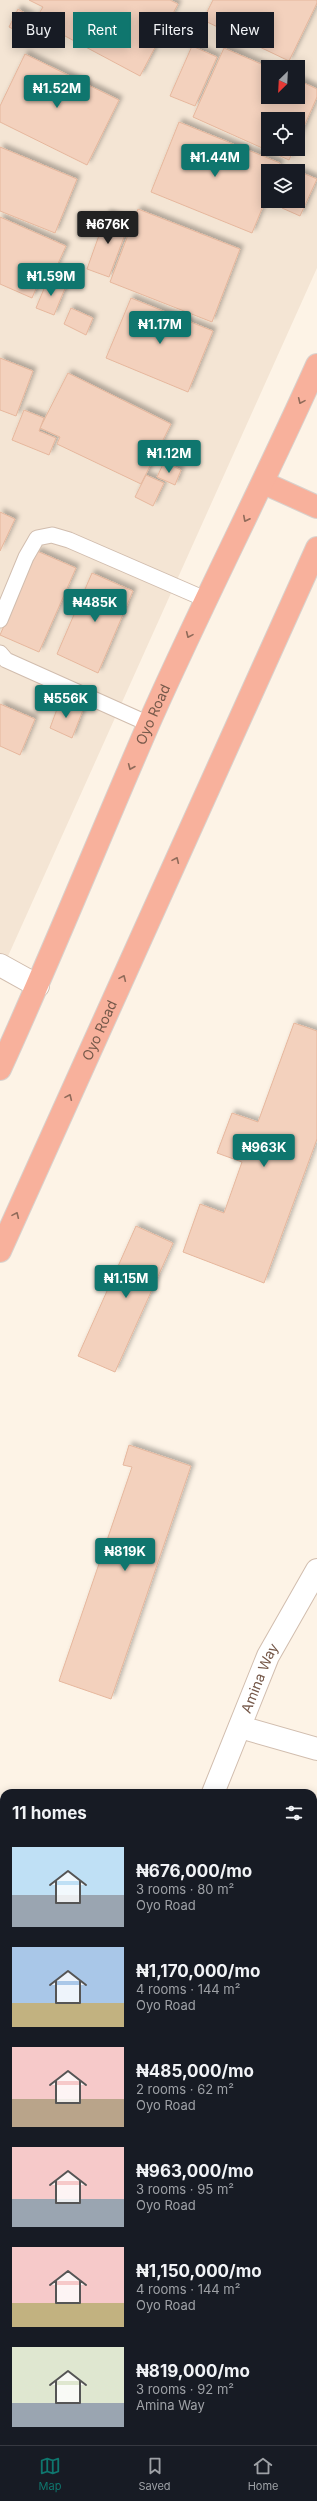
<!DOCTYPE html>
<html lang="en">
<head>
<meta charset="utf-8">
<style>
  body { margin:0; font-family:Inter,sans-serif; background:#242831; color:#f1f3f6; height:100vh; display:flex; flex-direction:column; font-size:15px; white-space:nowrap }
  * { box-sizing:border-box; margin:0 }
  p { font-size:13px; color:#9ea1a6 }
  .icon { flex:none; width:22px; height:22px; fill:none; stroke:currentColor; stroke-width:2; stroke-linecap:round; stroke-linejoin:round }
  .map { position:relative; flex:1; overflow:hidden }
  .panel { position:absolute; left:0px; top:1789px; width:317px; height:656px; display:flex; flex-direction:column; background:#171b24; border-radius:12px 12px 0 0; box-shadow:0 2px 10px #0003 }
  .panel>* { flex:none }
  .hud { position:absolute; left:12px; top:12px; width:293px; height:36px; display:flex; gap:8px }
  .needle { width:26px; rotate:204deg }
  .controls { position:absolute; left:261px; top:60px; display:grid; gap:8px }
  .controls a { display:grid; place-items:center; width:44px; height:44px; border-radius:0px; background:#171b24; box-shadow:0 2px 10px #0003; font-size:20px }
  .price { position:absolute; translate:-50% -34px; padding:0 9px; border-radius:4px; background:#0f766e; color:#fff; font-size:13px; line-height:26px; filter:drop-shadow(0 1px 2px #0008) }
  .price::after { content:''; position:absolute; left:50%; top:24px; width:12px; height:9px; margin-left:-6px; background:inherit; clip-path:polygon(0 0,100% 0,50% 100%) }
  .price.on { background:#222; color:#fff }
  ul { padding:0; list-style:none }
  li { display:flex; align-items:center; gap:12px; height:100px; padding:0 12px }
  li span { display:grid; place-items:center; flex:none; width:112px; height:80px; border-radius:0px; color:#555 }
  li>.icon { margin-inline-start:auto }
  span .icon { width:48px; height:48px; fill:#fffc; stroke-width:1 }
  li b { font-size:17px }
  h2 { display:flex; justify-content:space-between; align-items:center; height:48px; padding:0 12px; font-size:17px }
  .pill { padding:0 14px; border-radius:0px; background:#171b24; box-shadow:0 2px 10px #0003; font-size:14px; line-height:36px }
  .pill.on { background:#0f766e; color:#fff }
  .tabs { display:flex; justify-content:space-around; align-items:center; height:56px; border-top:1px solid #363941; background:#171b24; font-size:11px; color:#9ea1a6 }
  .tabs a { display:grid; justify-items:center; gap:2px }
  .tabs .on { color:#0f766e }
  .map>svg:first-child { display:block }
</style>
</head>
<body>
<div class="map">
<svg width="317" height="2445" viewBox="0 0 317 2445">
  <defs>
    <filter id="shadow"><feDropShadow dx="3.5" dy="-3.5" stdDeviation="2" flood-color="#0004"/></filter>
  </defs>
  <rect width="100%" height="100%" fill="#fdf3e6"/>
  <path fill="#f4e5d4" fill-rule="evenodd" d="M0 0H317V268L0 974ZM268 67H298V97H268ZM268 119H298V149H268ZM268 171H298V201H268Z"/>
  <g fill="#f3d1bd" stroke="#e6b79d" filter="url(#shadow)">
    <path d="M29 0H170L178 4 140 76 35 20 43 7Z"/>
    <path d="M213 0H317V3L289 61 203 20Z"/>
    <path d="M18 9 34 18 25 35 9 27Z"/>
    <path d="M192 46 217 57 195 106 170 96Z"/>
    <path d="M224 48 268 67V97H298V80L317 89V97L298 140V119H268V149H294L289 160 193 117Z"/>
    <path d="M25 54 119 100 87 165 0 122V106Z"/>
    <path d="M179 122 280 163 277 171H268V194L252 233 151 192Z"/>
    <path d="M0 147 77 179 55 233 0 211Z"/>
    <path d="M298 171 317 179 300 216 282 208 285 201H298Z"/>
    <path d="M138 209 240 249 212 322 110 282Z"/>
    <path d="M107 213 130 221 109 277 87 269Z"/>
    <path d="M0 217 66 246 51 279 42 275 32 298 0 284Z"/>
    <path d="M48 279 66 286 54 315 36 308Z"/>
    <path d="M131 298 213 331 188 392 106 358Z"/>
    <path d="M71 308 93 318 86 335 64 324Z"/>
    <path d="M0 358 33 371 16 416 0 410Z"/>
    <path d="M68 373 171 424 141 484 57 444 60 437 40 428Z"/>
    <path d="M24 410 44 418 39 431 56 438 49 455 12 440Z"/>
    <path d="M164 462 181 470 175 485 157 477Z"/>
    <path d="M146 475 164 483 153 506 135 497Z"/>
    <path d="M0 512 15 519 0 551Z"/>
    <path d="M37 551 76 568 39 652 0 635Z"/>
    <path d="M92 573 133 591 98 673 57 654Z"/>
    <path d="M60 701 83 710 72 738 50 728Z"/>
    <path d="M0 704 35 719 20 755 0 746Z"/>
    <path d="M294 1023 317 1031V1139L264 1283 183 1252 200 1204 224 1213 242 1162 217 1153 232 1113 258 1122Z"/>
    <path d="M136 1226 173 1243 115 1372 78 1356Z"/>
    <path d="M129 1445 191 1466 111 1699 59 1681 132 1467 123 1465Z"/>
    <path d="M4 2403V2441H62L0 2445V2404Z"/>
  </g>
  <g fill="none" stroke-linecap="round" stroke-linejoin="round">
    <g stroke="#d1bdae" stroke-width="17">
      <g id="lane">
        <path d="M0 620 26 557 37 538 52 535 69 540 205 599"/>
        <path d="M0 653 6 660 149 724"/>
      </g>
    </g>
    <g stroke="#d1bdae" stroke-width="24">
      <g id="street">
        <path d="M0 965 38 986"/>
        <path d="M240 1727 317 1749"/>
        <path id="s1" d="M213 1793 268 1656 317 1570"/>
        <path d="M161 2441V2445"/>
      </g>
    </g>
    <g stroke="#d9d1cc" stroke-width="24">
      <g id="highway">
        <path d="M264 483 317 507"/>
        <path id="s2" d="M0 1069C52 955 99 838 149 723 202 603 263 486 317 365"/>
        <path id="s3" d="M0 1251 317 548"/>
      </g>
    </g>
    <use href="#lane" stroke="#fff" stroke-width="15"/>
    <use href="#street" stroke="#fff" stroke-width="22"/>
    <use href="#highway" stroke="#f8b19c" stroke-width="22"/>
  </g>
  <defs><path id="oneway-chevron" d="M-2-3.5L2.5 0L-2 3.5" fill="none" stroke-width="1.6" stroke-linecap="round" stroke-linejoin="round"/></defs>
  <g stroke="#906b5a">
    <use href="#oneway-chevron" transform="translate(301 401) rotate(114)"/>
    <use href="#oneway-chevron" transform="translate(246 519) rotate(117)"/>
    <use href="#oneway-chevron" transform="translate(189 635) rotate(114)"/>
    <use href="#oneway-chevron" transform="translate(131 767) rotate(113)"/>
    <use href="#oneway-chevron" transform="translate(176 860) rotate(-66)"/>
    <use href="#oneway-chevron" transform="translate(123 978) rotate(-66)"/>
    <use href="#oneway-chevron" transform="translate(69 1097) rotate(-66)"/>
    <use href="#oneway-chevron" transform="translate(16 1215) rotate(-66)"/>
  </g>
  <g text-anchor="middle" stroke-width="4" stroke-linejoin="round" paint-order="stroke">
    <g font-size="14" fill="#76594a" stroke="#fff7ec">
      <text dy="5" stroke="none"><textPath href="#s2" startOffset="386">Oyo Road</textPath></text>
      <text dy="5" stroke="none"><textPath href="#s3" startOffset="242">Oyo Road</textPath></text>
      <text dy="5" stroke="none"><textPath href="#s1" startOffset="124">Amina Way</textPath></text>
    </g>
  </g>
</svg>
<div class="controls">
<a><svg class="needle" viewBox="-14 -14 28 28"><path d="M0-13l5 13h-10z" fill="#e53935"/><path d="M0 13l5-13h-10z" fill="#9ea1a6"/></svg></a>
<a><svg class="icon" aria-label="locate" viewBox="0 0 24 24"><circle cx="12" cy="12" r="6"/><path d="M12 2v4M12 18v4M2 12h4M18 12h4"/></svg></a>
<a><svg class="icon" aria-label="layers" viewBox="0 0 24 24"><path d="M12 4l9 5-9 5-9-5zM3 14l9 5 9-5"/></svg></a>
</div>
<b class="price" style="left:57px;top:109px">₦1.52M</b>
<b class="price" style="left:215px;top:178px">₦1.44M</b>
<b class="price on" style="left:108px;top:245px">₦676K</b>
<b class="price" style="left:51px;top:297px">₦1.59M</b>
<b class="price" style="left:160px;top:345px">₦1.17M</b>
<b class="price" style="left:169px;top:474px">₦1.12M</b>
<b class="price" style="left:95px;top:623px">₦485K</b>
<b class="price" style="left:66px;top:719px">₦556K</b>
<b class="price" style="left:264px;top:1168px">₦963K</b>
<b class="price" style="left:126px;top:1299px">₦1.15M</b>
<b class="price" style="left:125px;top:1572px">₦819K</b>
<div class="hud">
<a class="pill">Buy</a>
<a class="pill on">Rent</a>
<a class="pill">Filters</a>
<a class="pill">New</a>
</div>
<section class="panel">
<h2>11 homes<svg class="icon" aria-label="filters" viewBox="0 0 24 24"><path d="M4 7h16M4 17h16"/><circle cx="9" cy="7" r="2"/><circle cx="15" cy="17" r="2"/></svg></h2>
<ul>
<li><span style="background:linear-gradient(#bfe0f5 60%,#9aa5b1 0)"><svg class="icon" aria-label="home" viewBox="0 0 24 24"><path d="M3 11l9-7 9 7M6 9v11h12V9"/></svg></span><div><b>₦676,000/mo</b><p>3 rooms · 80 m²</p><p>Oyo Road</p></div></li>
<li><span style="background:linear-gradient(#a9c7e8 70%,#c2b280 0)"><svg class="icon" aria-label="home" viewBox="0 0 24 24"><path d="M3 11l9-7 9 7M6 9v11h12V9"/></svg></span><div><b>₦1,170,000/mo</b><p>4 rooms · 144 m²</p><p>Oyo Road</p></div></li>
<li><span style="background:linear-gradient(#f6c9c9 65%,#b9a48a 0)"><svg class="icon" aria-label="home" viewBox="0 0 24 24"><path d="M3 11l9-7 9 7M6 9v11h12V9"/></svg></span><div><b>₦485,000/mo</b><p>2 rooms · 62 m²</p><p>Oyo Road</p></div></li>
<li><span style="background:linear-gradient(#f6c9c9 65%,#9aa5b1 0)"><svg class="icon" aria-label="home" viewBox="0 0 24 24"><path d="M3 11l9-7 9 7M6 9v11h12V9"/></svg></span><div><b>₦963,000/mo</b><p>3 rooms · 95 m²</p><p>Oyo Road</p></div></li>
<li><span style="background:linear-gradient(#f6c9c9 70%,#c2b280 0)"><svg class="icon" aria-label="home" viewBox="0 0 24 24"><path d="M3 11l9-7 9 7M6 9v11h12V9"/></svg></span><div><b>₦1,150,000/mo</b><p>4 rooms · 144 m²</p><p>Oyo Road</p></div></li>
<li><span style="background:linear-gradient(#dfe7d0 70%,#9aa5b1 0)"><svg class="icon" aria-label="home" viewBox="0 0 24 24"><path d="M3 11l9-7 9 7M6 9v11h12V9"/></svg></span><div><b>₦819,000/mo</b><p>3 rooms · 92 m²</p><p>Amina Way</p></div></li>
</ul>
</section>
</div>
<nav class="tabs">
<a class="on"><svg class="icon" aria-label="map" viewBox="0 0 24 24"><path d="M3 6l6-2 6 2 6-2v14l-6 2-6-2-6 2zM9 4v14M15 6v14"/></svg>Map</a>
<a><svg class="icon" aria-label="saved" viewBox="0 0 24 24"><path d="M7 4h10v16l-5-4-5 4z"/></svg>Saved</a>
<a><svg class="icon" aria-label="home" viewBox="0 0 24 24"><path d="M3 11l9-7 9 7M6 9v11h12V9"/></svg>Home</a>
</nav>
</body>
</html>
